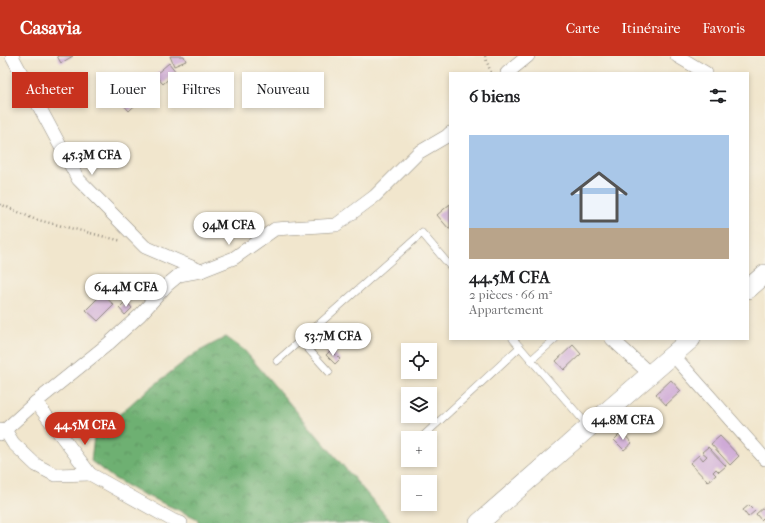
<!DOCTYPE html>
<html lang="fr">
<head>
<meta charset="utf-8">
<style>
  body { margin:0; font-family:"IM FELL French Canon",serif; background:#f2f2f2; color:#202124; height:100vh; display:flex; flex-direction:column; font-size:15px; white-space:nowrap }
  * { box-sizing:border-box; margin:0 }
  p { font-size:13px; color:#757577 }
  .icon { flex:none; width:22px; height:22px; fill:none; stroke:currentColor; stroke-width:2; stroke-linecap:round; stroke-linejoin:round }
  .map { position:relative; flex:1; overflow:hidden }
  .panel { position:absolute; left:449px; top:16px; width:300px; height:268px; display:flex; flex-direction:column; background:#fff; border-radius:0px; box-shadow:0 2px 6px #0003 }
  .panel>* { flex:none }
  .guide { position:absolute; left:12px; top:16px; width:377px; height:36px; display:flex; gap:8px }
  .tools { position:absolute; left:401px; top:287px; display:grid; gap:8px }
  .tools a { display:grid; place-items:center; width:36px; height:36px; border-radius:0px; background:#fff; box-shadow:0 2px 6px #0003; font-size:20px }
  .price { position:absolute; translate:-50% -34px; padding:0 9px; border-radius:14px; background:#fff; color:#222; font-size:13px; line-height:26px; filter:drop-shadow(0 1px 2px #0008) }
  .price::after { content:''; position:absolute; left:50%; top:24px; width:12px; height:9px; margin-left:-6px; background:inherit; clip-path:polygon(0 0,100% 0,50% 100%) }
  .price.active { background:#c8321e; color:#fff }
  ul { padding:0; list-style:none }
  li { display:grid; align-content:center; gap:8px; height:212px; padding:0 20px }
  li+li { border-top:1px solid #e0e0e0 }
  li span { display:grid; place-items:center; height:124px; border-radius:0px; color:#555 }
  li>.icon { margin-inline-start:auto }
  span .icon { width:72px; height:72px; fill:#fffc; stroke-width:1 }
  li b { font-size:17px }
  h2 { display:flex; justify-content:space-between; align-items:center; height:48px; padding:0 20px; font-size:17px }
  .chip { padding:0 14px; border-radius:0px; background:#fff; box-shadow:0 2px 6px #0003; font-size:14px; line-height:36px }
  .chip.active { background:#c8321e; color:#fff }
  header { display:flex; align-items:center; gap:24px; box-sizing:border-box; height:56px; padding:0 20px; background:#c8321e; color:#fff }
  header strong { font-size:19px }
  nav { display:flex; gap:22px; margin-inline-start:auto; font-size:14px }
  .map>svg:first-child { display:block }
</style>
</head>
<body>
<header>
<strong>Casavia</strong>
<nav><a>Carte</a><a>Itinéraire</a><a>Favoris</a></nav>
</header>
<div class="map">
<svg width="765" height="467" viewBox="0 0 765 467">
  <defs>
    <pattern id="forest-crowns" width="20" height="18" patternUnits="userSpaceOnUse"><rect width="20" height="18" fill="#6eb072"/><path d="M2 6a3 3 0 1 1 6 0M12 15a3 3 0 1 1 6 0" fill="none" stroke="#5b8f5e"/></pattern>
  </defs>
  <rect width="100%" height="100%" fill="#f7f3e8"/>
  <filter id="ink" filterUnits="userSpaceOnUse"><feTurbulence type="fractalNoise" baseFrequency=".025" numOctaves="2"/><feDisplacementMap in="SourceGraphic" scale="8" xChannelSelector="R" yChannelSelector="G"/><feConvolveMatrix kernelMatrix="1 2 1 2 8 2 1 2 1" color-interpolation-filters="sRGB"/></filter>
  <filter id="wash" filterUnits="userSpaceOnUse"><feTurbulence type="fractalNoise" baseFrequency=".012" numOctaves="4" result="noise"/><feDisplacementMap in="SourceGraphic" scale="16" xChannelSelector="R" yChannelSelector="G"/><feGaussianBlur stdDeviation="0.9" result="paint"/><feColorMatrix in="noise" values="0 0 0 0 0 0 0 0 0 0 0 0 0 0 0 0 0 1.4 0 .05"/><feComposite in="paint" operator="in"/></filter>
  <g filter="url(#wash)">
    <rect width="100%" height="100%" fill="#f1e6cd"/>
    <path fill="url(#forest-crowns)" stroke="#4c6e4e" d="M226 281 244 294 392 467H199L196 462 136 435 112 421 91 405 94 381 139 341 194 298Z"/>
    <g id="blocks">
      <g fill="#cfaad7">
        <path d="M57 0H73L61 7Z"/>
        <path d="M170 0H184L186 5 174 10Z"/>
        <path d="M169 7 176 16 163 28 155 19Z"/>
        <path d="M142 26 151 34 129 55 121 46Z"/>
        <path d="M450 148V173H449L437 159Z"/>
        <path d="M102 238 114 249 98 265 86 254Z"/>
        <path d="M126 245 132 252 125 259 119 252Z"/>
        <path d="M573 289 581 298 564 314 556 305Z"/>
        <path d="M331 294 340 303 335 308 326 299Z"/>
        <path d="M671 324 681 335 666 349 656 338Z"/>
        <path d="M622 376 632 387 624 394 614 384Z"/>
        <path d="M720 380 739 400 730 409 711 388Z"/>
        <path d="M708 391 726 410 719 416 716 413 713 416 716 419 708 426 690 407 699 399 703 404 707 400 702 396Z"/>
        <path d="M749 449 755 455 748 461 743 454Z"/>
        <path d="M764 451 765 452V460L761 464 756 458Z"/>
      </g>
    </g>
  </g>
  <g filter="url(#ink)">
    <use href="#blocks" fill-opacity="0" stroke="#8e887c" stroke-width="1"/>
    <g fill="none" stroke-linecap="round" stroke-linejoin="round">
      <g stroke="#8e887c" stroke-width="8">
        <g id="service">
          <path d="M513 283 589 371"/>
          <path d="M300 284 329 316"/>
          <path d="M531 304 555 283"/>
          <path d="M277 305 422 177 450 210"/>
          <path d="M421 382 520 291"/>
        </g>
      </g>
      <g stroke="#8e887c" stroke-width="14">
        <g id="minor">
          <path d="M12 0 78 123 145 191 201 215"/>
          <path d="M677 0 706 17"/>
          <path d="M507 17 528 0"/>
          <path d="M612 283 650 318"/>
          <path d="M673 299 765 403"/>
          <path d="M36 346 108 288 140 259 167 229 179 219 201 215 234 202 275 173 336 169 375 140 418 97 447 80 450 77"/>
          <path d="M0 373 5 374 36 346 90 418 174 465 181 467"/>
          <path d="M0 378 5 374 13 387 36 409 55 419 90 418"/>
        </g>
      </g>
      <g stroke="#8e887c" stroke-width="20">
        <g id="secondary">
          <path d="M748 233 765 218"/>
          <path d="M479 467 589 371 691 283"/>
        </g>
      </g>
      <g stroke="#8e887c" stroke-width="2.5" stroke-dasharray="1 3" stroke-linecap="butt">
        <path d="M485 0 491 17"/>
        <path d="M0 148 34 163 122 185"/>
      </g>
      <use href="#service" stroke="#fff" stroke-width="7"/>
      <use href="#minor" stroke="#fff" stroke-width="13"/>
      <use href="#secondary" stroke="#fff" stroke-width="19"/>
    </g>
  </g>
</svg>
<div class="tools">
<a><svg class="icon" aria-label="locate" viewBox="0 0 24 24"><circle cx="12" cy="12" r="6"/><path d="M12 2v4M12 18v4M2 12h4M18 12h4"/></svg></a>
<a><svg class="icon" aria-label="layers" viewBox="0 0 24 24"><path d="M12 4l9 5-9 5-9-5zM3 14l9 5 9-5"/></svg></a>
<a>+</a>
<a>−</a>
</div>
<b class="price" style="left:92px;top:120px">45.3M CFA</b>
<b class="price" style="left:229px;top:190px">94M CFA</b>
<b class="price" style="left:126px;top:252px">64.4M CFA</b>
<b class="price" style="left:333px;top:301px">53.7M CFA</b>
<b class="price" style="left:623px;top:385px">44.8M CFA</b>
<b class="price active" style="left:85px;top:390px">44.5M CFA</b>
<div class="guide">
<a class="chip active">Acheter</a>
<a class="chip">Louer</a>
<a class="chip">Filtres</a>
<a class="chip">Nouveau</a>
</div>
<section class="panel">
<h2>6 biens<svg class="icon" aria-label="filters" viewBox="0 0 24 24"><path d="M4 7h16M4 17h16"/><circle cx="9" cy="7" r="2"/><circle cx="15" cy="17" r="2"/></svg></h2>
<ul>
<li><span style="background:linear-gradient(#a9c7e8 75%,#b9a48a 0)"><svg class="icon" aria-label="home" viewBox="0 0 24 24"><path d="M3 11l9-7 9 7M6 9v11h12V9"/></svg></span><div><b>44.5M CFA</b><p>2 pièces · 66 m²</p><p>Appartement</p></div></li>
</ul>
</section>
</div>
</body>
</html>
